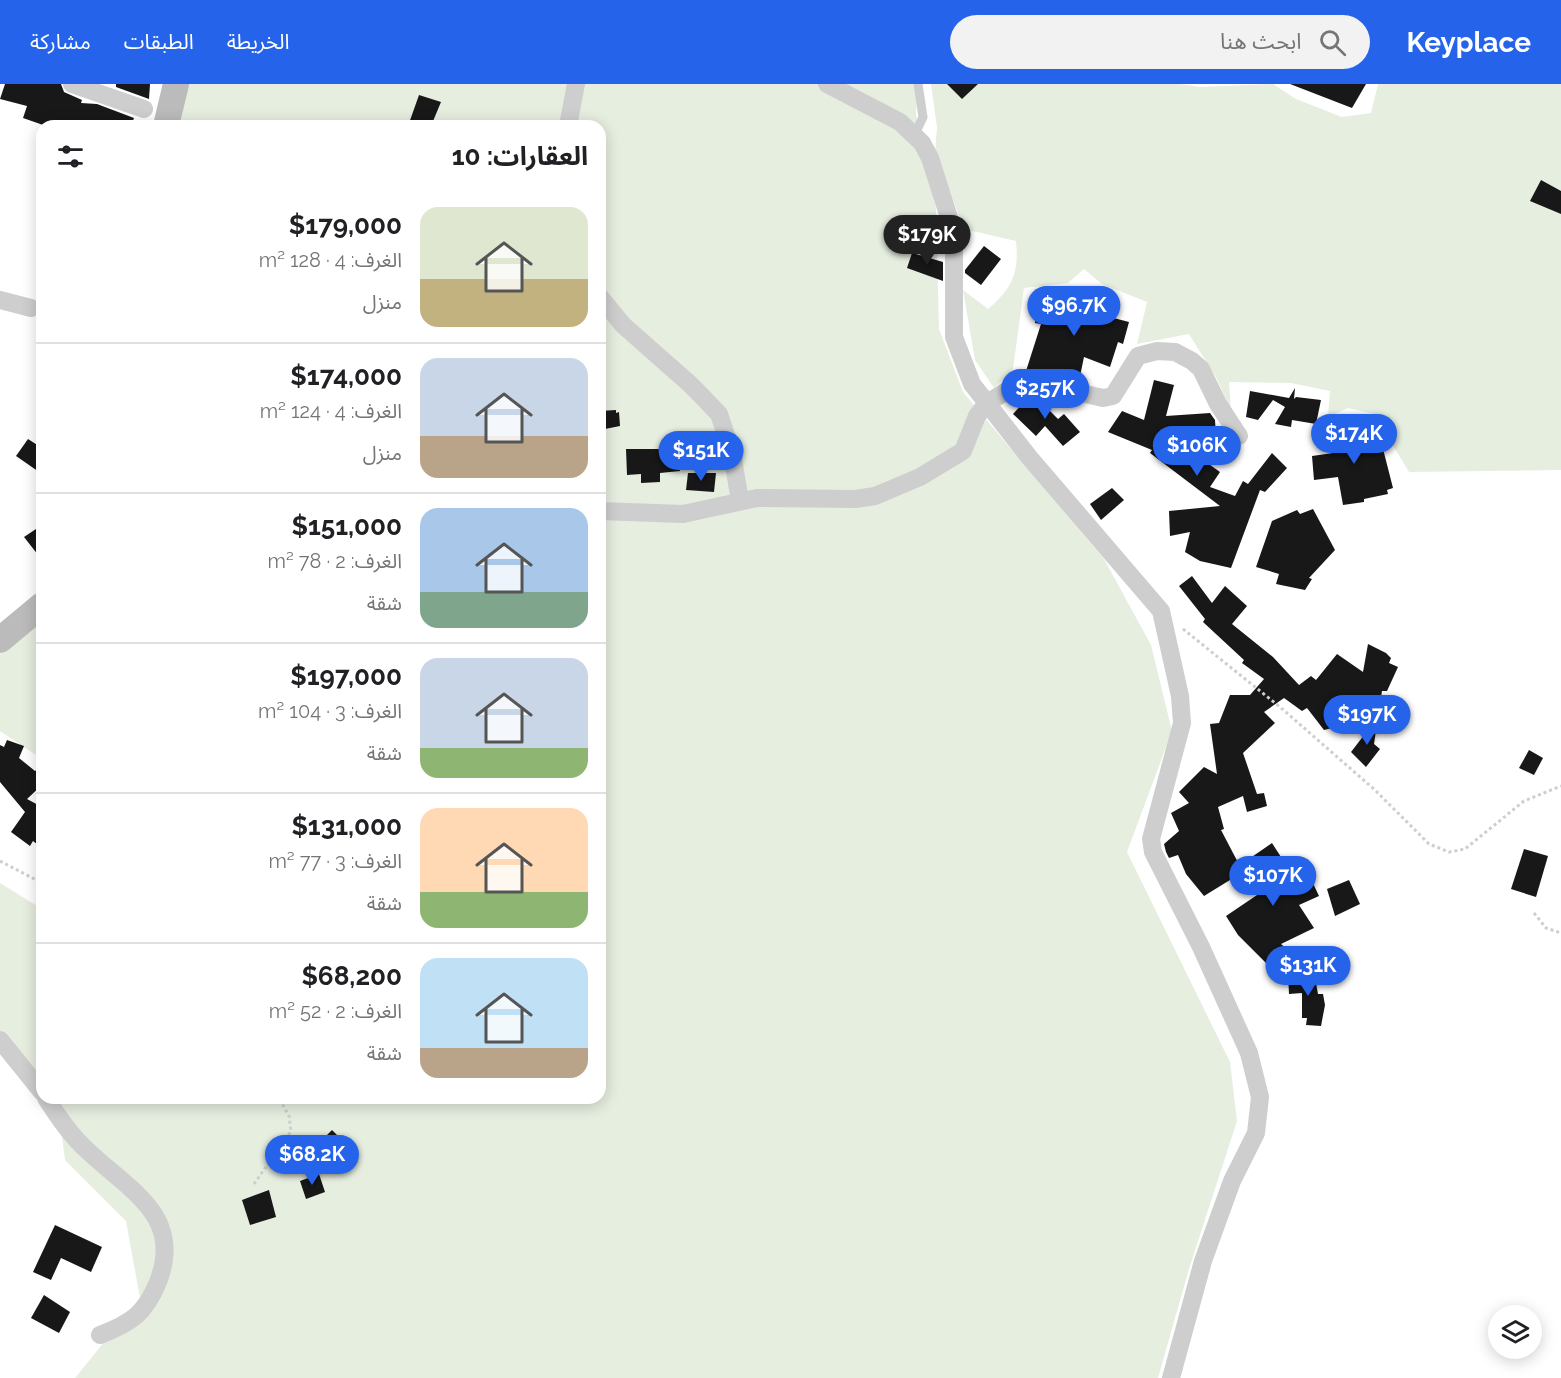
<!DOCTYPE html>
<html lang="ar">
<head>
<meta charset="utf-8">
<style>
  body { margin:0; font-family:Raleway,"Noto Sans Arabic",sans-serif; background:#f2f2f2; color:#202124; direction:rtl; height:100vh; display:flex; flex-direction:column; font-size:22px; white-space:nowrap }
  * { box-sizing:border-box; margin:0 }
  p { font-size:20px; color:#757577 }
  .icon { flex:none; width:33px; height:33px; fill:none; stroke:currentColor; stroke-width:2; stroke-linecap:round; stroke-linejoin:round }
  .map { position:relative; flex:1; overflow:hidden; direction:ltr }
  .drawer { position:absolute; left:36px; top:36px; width:570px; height:984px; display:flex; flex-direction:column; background:#fff; border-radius:18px; box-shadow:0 3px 15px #0003; direction:rtl }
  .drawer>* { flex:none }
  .fabs { position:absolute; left:1488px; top:1221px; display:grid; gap:12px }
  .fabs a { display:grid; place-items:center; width:54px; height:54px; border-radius:50%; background:#fff; box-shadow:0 3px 15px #0003; font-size:30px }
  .price { position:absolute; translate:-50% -51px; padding:0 14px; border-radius:21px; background:#2563eb; color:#fff; font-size:20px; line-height:39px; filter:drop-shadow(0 2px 3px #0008) }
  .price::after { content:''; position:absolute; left:50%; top:36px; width:18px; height:14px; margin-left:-9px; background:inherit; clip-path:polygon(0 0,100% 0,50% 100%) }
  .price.selected { background:#222; color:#fff }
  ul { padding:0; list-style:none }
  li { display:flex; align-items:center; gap:18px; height:150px; padding:0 18px }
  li+li { border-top:2px solid #e0e0e0 }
  li span { display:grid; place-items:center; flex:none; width:168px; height:120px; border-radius:18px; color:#555 }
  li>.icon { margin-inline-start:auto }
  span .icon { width:72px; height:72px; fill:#fffc; stroke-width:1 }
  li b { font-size:26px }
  h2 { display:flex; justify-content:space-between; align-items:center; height:72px; padding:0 18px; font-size:26px }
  header { display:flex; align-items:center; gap:36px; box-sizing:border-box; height:84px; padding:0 30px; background:#2563eb; color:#fff }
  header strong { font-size:28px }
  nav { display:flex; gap:33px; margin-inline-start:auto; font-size:21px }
  .search { width:420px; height:54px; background:#f2f2f2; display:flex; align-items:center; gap:15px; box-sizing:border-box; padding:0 21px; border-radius:33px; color:#757577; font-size:22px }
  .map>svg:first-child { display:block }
</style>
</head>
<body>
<header>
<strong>Keyplace</strong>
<div class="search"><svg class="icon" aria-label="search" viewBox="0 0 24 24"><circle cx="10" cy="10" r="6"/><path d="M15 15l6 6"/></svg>ابحث هنا</div>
<nav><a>الخريطة</a><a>الطبقات</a><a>مشاركة</a></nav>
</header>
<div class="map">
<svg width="1561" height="1294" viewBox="0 0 1561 1294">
  <rect width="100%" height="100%" fill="#fff"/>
  <g fill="#e6eee0">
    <path d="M188 0H917L916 31 936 124 939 245 963 308 1104 475 1151 561 1172 647 1127 768 1230 978 1237 1037 1189 1185 1158 1294H75L140 1214 126 1137 65 1076 57 1014H600V42H180Z"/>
    <path d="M931 0H1180L1200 3 1273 0 1296 15 1342 33 1371 29 1378 0H1561V386L1409 388 1374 330 1348 324 1328 333 1330 307 1291 299 1229 298 1231 327 1217 295 1189 250 1137 260 1147 218 1102 200 1084 185 1068 199 1024 204 1013 285 994 304 975 276 963 206 988 225C1013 204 1019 188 1016 157L964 145 935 68 937 44Z"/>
    <path d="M42 533V675L0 647V570Z"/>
    <path d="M0 799 42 825V997L0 949Z"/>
  </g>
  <g fill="#181818">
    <path d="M5 0H61L64 8 82 16 81 19 97 20 134 34 131 42H46L23 34 27 22 0 15Z"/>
    <path d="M116 0H150L149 15 116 3Z"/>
    <path d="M947 0H978L962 15Z"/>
    <path d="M1290 0H1366L1352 24Z"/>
    <path d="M419 11 441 18 431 42H408Z"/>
    <path d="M1541 96 1561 107V130L1530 117Z"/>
    <path d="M984 162 1001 175 981 201 965 189V186Z"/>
    <path d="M912 169 943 178V197L907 184Z"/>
    <path d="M1039 211 1088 218V215L1109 220 1106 232 1129 238 1123 260 1118 258 1110 283 1084 273 1079 297 1026 287 1041 240 1035 239Z"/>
    <path d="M1154 296 1174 301 1166 332 1210 329 1215 336 1216 352 1197 353 1199 373 1220 388 1210 403 1235 412 1243 397 1248 400 1272 369 1287 384 1265 408 1260 406 1231 484 1200 477 1185 468 1190 448 1170 452 1169 427 1220 422 1150 369 1152 366 1108 348 1122 327 1144 336Z"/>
    <path d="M1295 304 1294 315 1296 313 1321 316 1316 340 1292 336 1291 343 1275 340 1285 323 1273 316 1258 336 1246 333 1250 307 1289 314Z"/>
    <path d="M1032 309 1058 335 1064 330 1080 348 1063 362 1045 342 1036 352 1013 330Z"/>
    <path d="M616 326V329L619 328 620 342 600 346V327Z"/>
    <path d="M1364 344 1381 357 1393 404 1387 406 1388 410 1364 415V418L1343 421 1338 393 1314 396 1312 372 1333 369 1317 348Z"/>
    <path d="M28 355 42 364V390L16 372Z"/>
    <path d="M626 365H661L660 370 678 368 680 387 660 389V398L641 399V390L627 391Z"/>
    <path d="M688 389H716L714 408 686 406Z"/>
    <path d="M1112 404 1124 416 1101 436 1090 420Z"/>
    <path d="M1313 425 1335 466 1309 494 1312 495 1305 506 1276 500 1279 490 1256 483 1272 437 1297 426 1300 430Z"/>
    <path d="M42 441V476L24 453Z"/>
    <path d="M1192 492 1212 519 1225 502 1247 522 1232 540 1273 573 1299 601 1311 592 1316 596 1337 570 1363 588 1368 560 1386 569 1391 574 1389 579 1398 583 1387 607H1382L1378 633 1324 646 1307 624 1302 627 1284 614 1264 628 1275 639 1243 669 1257 710 1264 709 1267 722 1247 728 1243 712 1218 723 1224 745 1221 746 1243 788 1204 812 1186 790 1178 771 1169 774 1166 768 1164 760 1179 747 1171 729 1189 719 1179 708 1204 683 1217 690 1210 640 1219 639 1230 611H1250L1264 595 1242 579 1244 576 1203 538 1205 535 1179 502Z"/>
    <path d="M1378 633 1374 660 1380 665 1366 683 1351 668Z"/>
    <path d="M7 656 24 662 19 674 35 687 42 681V701L27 715 42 723V764L33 757 30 762 11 748 25 728 0 698V661L4 663Z"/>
    <path d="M1529 666 1543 674 1534 691 1519 684Z"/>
    <path d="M1272 759 1297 798 1310 793 1319 812 1299 821 1314 844 1281 860 1288 866 1271 884 1238 851 1226 832 1263 807 1246 777Z"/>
    <path d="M1524 765 1548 772 1536 813 1511 805Z"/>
    <path d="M1349 796 1360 820 1335 832 1327 805Z"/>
    <path d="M1314 888 1318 910H1323L1325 921 1321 942 1306 941 1307 934H1302V909L1289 910 1288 890Z"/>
    <path d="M332 1046 350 1064 337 1078 318 1060Z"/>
    <path d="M319 1090 325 1108 306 1115 300 1097Z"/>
    <path d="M269 1106 276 1133 250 1141 242 1116Z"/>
    <path d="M55 1141 102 1163 91 1188 61 1174 51 1196 33 1188Z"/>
    <path d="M44 1211 70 1228 59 1249 31 1234Z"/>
  </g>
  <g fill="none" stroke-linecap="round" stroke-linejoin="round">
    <g stroke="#cecece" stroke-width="3" stroke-dasharray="3 3" stroke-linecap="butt">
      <path d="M1183 545 1280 623 1375 706 1429 760 1449 768 1465 765 1524 717 1561 702"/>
      <path d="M0 777 42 799"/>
      <path d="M1534 829 1546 844 1561 849"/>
      <path d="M254 1100 291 1047 289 1032 279 1014"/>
    </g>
    <path stroke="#cecece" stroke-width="9" d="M915 50 923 33 918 0"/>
    <g stroke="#cecece" stroke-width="18">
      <path d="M72 0 144 25"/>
      <path d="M827 0 900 38 922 59 930 74 954 149V253L972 300 1029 373 1161 527 1180 612 1182 639 1151 755 1153 768 1201 863 1249 969 1260 1013 1256 1049 1232 1097 1203 1177 1171 1294"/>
      <path d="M568 42 576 0"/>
      <path d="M600 213 623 241 692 302 719 330 732 369 740 417"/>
      <path d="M0 216 31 224"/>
      <path d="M600 427 683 430 757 414 855 415 875 412 920 393 963 367 977 332 987 319 1020 299 1034 298 1103 314 1113 312 1138 272 1157 267 1175 268 1192 277 1201 285 1218 320 1239 352"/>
      <path d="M0 956 42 1008"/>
      <path d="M46 1014C59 1034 71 1052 89 1068 129 1106 184 1132 158 1198 145 1230 131 1239 100 1251"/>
    </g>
    <g stroke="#bbb" stroke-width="26">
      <path d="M166 42 176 0"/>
      <path d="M0 556 42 521"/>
    </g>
  </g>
</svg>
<div class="fabs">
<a><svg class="icon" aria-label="layers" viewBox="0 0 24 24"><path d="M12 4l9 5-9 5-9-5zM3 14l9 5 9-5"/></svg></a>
</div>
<b class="price selected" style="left:927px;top:182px">$179K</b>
<b class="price" style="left:1074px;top:253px">$96.7K</b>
<b class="price" style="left:1045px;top:336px">$257K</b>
<b class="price" style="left:1354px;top:381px">$174K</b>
<b class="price" style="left:1197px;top:393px">$106K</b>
<b class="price" style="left:701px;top:398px">$151K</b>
<b class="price" style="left:1367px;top:662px">$197K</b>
<b class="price" style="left:1273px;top:823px">$107K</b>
<b class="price" style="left:1308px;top:913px">$131K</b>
<b class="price" style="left:312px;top:1102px">$68.2K</b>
<section class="drawer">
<h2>العقارات: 10<svg class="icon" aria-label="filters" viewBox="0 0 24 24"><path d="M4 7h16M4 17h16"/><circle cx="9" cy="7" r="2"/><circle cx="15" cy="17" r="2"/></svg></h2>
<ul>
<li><span style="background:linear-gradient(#dfe7d0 60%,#c2b280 0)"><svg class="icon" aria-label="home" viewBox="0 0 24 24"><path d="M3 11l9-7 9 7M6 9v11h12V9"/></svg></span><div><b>$179,000</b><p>الغرف: 4 · 128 m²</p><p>منزل</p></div></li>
<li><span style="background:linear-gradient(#c9d6e8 65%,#b9a48a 0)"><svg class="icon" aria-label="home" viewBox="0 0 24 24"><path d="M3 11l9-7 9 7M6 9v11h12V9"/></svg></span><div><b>$174,000</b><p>الغرف: 4 · 124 m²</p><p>منزل</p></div></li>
<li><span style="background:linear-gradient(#a9c7e8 70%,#7fa58c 0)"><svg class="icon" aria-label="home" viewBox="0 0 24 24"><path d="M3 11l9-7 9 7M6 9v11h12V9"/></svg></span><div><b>$151,000</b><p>الغرف: 2 · 78 m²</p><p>شقة</p></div></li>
<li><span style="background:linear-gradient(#c9d6e8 75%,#8fb573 0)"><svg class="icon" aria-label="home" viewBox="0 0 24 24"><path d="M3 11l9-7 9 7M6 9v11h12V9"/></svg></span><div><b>$197,000</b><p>الغرف: 3 · 104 m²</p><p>شقة</p></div></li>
<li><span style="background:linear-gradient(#ffd9b3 70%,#8fb573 0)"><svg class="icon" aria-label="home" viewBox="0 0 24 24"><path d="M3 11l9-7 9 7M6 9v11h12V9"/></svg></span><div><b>$131,000</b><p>الغرف: 3 · 77 m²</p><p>شقة</p></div></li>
<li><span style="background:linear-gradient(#bfe0f5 75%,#b9a48a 0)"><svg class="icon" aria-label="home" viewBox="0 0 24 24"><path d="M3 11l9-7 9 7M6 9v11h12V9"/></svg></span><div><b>$68,200</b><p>الغرف: 2 · 52 m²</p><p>شقة</p></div></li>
</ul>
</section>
</div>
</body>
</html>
